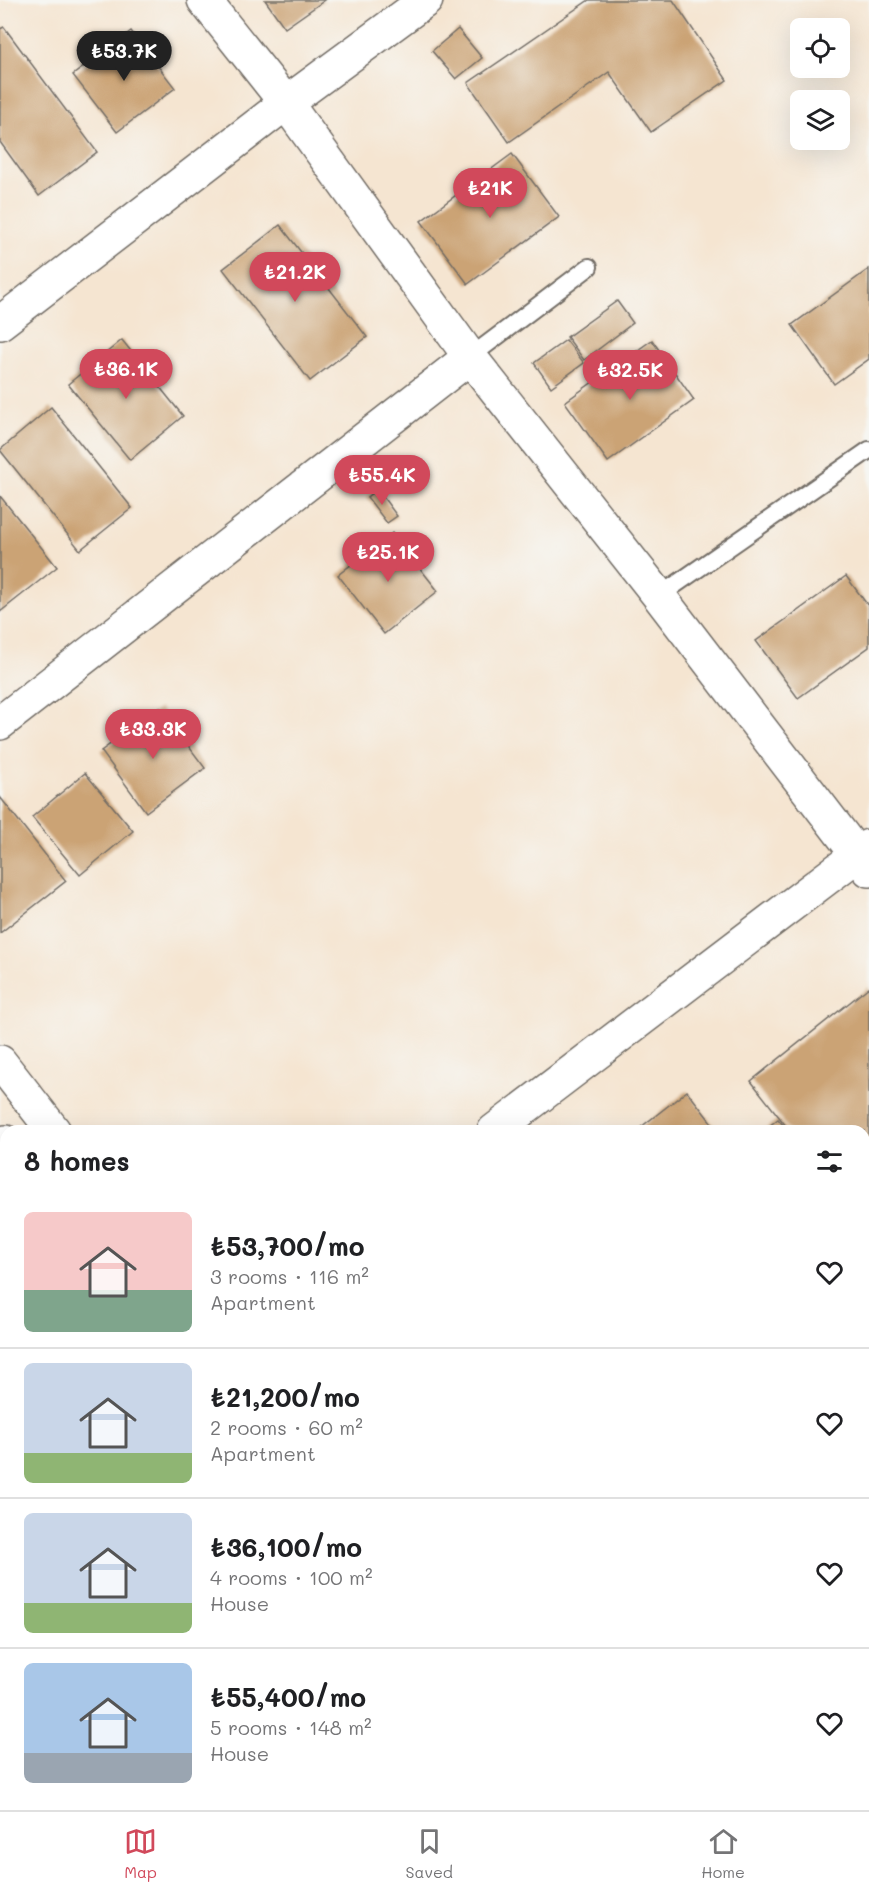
<!DOCTYPE html>
<html lang="en">
<head>
<meta charset="utf-8">
<style>
  body { margin:0; font-family:Mali,sans-serif; background:#f2f2f2; color:#202124; height:100vh; display:flex; flex-direction:column; font-size:22px; white-space:nowrap }
  * { box-sizing:border-box; margin:0 }
  p { font-size:20px; color:#757577 }
  .icon { flex:none; width:33px; height:33px; fill:none; stroke:currentColor; stroke-width:2; stroke-linecap:round; stroke-linejoin:round }
  .map { position:relative; flex:1; overflow:hidden }
  .panel { position:absolute; left:0px; top:1125px; width:870px; height:686px; display:flex; flex-direction:column; background:#fff; border-radius:18px 18px 0 0; box-shadow:0 6px 24px #0002 }
  .panel>* { flex:none }
  .buttons { position:absolute; left:790px; top:18px; display:grid; gap:12px }
  .buttons a { display:grid; place-items:center; width:60px; height:60px; border-radius:9px; background:#fff; box-shadow:0 6px 24px #0002; font-size:30px }
  .price { position:absolute; translate:-50% -51px; padding:0 14px; border-radius:21px; background:#d1495b; color:#fff; font-size:20px; line-height:39px; filter:drop-shadow(0 2px 3px #0008) }
  .price::after { content:''; position:absolute; left:50%; top:36px; width:18px; height:14px; margin-left:-9px; background:inherit; clip-path:polygon(0 0,100% 0,50% 100%) }
  .price.active { background:#222; color:#fff }
  ul { padding:0; list-style:none }
  li { display:flex; align-items:center; gap:18px; height:150px; padding:0 24px }
  li+li { border-top:2px solid #e0e0e0 }
  li span { display:grid; place-items:center; flex:none; width:168px; height:120px; border-radius:9px; color:#555 }
  li>.icon { margin-inline-start:auto }
  span .icon { width:72px; height:72px; fill:#fffc; stroke-width:1 }
  li b { font-size:26px }
  h2 { display:flex; justify-content:space-between; align-items:center; height:72px; padding:0 24px; font-size:26px }
  .tabs { display:flex; justify-content:space-around; align-items:center; height:84px; border-top:2px solid #e0e0e0; background:#fff; font-size:16px; color:#757577 }
  .tabs a { display:grid; justify-items:center; gap:3px }
  .tabs .active { color:#d1495b }
  .map>svg:first-child { display:block }
</style>
</head>
<body>
<div class="map">
<svg width="869" height="1810" viewBox="0 0 869 1810">
  <rect width="100%" height="100%" fill="#f6f6f2"/>
  <filter id="ink" filterUnits="userSpaceOnUse"><feTurbulence type="fractalNoise" baseFrequency=".0167" numOctaves="2"/><feDisplacementMap in="SourceGraphic" scale="12" xChannelSelector="R" yChannelSelector="G"/><feConvolveMatrix kernelMatrix="1 2 1 2 8 2 1 2 1" color-interpolation-filters="sRGB"/></filter>
  <filter id="wash" filterUnits="userSpaceOnUse"><feTurbulence type="fractalNoise" baseFrequency=".008" numOctaves="4" result="noise"/><feDisplacementMap in="SourceGraphic" scale="24" xChannelSelector="R" yChannelSelector="G"/><feGaussianBlur stdDeviation="1.35" result="paint"/><feColorMatrix in="noise" values="0 0 0 0 0 0 0 0 0 0 0 0 0 0 0 0 0 1.4 0 .05"/><feComposite in="paint" operator="in"/></filter>
  <g filter="url(#wash)">
    <rect width="100%" height="100%" fill="#f5e5d1"/>
    <g id="blocks">
      <g fill="#cba375">
        <path d="M265 0H325L285 28Z"/>
        <path d="M589 0H673L727 80 651 132 609 72 509 142 468 83Z"/>
        <path d="M4 27 97 152 39 196 0 142V29Z"/>
        <path d="M458 29 482 58 456 79 432 51Z"/>
        <path d="M131 31 175 88 117 132 73 75Z"/>
        <path d="M512 154 559 217 468 284 421 221Z"/>
        <path d="M280 225 367 337 310 381 223 269Z"/>
        <path d="M869 269V359L834 384 792 325Z"/>
        <path d="M617 301 633 323 584 360 567 337Z"/>
        <path d="M122 340 183 416 130 460 68 384Z"/>
        <path d="M566 340 584 363 551 387 534 363Z"/>
        <path d="M652 340 694 400 608 462 565 402Z"/>
        <path d="M51 407 132 508 80 550 0 450Z"/>
        <path d="M377 489 397 516 387 523 367 497Z"/>
        <path d="M0 496 57 567 0 612Z"/>
        <path d="M392 533 438 591 384 634 338 575Z"/>
        <path d="M846 576 869 607V647L798 698 756 641Z"/>
        <path d="M160 708 205 768 146 812 101 751Z"/>
        <path d="M85 773 133 831 80 875 32 817Z"/>
        <path d="M0 797 66 881 0 933Z"/>
        <path d="M869 987V1171L864 1175V1131H790L751 1081Z"/>
        <path d="M687 1091 718 1131H636Z"/>
        <path d="M778 1119 788 1131H763Z"/>
        <path d="M6 1169V1303L0 1295V1174Z"/>
        <path d="M0 1323 6 1331 0 1337Z"/>
        <path d="M3 1340 6 1344V1459L1 1462 0 1342Z"/>
        <path d="M869 1350V1617L867 1619 864 1614V1353Z"/>
        <path d="M0 1475 6 1483 0 1487Z"/>
      </g>
    </g>
  </g>
  <g filter="url(#ink)">
    <use href="#blocks" fill-opacity="0" stroke="#726c65" stroke-width="1.5"/>
    <g fill="none" stroke-linecap="round" stroke-linejoin="round">
      <g stroke="#726c65" stroke-width="20">
        <g id="service">
          <path d="M470 357 589 267"/>
          <path d="M659 596 869 450"/>
          <path d="M864 1695 869 1691"/>
          <path d="M702 1810 710 1804"/>
        </g>
      </g>
      <g stroke="#726c65" stroke-width="36">
        <g id="minor">
          <path d="M204 0 286 103 470 357 659 596 869 870"/>
          <path d="M0 323 286 103 426 0"/>
          <path d="M0 723 470 357"/>
          <path d="M0 1062 54 1131"/>
          <path d="M494 1131 869 846"/>
          <path d="M0 1146 6 1142"/>
          <path d="M0 1513 6 1508"/>
        </g>
      </g>
      <use href="#service" stroke="#fff" stroke-width="16"/>
      <use href="#minor" stroke="#fff" stroke-width="33"/>
    </g>
  </g>
</svg>
<div class="buttons">
<a><svg class="icon" aria-label="locate" viewBox="0 0 24 24"><circle cx="12" cy="12" r="6"/><path d="M12 2v4M12 18v4M2 12h4M18 12h4"/></svg></a>
<a><svg class="icon" aria-label="layers" viewBox="0 0 24 24"><path d="M12 4l9 5-9 5-9-5zM3 14l9 5 9-5"/></svg></a>
</div>
<b class="price active" style="left:124px;top:82px">₺53.7K</b>
<b class="price" style="left:490px;top:219px">₺21K</b>
<b class="price" style="left:295px;top:303px">₺21.2K</b>
<b class="price" style="left:126px;top:400px">₺36.1K</b>
<b class="price" style="left:630px;top:401px">₺32.5K</b>
<b class="price" style="left:382px;top:506px">₺55.4K</b>
<b class="price" style="left:388px;top:583px">₺25.1K</b>
<b class="price" style="left:153px;top:760px">₺33.3K</b>
<section class="panel">
<h2>8 homes<svg class="icon" aria-label="filters" viewBox="0 0 24 24"><path d="M4 7h16M4 17h16"/><circle cx="9" cy="7" r="2"/><circle cx="15" cy="17" r="2"/></svg></h2>
<ul>
<li><span style="background:linear-gradient(#f6c9c9 65%,#7fa58c 0)"><svg class="icon" aria-label="home" viewBox="0 0 24 24"><path d="M3 11l9-7 9 7M6 9v11h12V9"/></svg></span><div><b>₺53,700/mo</b><p>3 rooms · 116 m²</p><p>Apartment</p></div><svg class="icon" aria-label="heart" viewBox="0 0 24 24"><path d="M12 20l-8-8c-3-5 5-10 8-4 3-6 11-1 8 4z"/></svg></li>
<li><span style="background:linear-gradient(#c9d6e8 75%,#8fb573 0)"><svg class="icon" aria-label="home" viewBox="0 0 24 24"><path d="M3 11l9-7 9 7M6 9v11h12V9"/></svg></span><div><b>₺21,200/mo</b><p>2 rooms · 60 m²</p><p>Apartment</p></div><svg class="icon" aria-label="heart" viewBox="0 0 24 24"><path d="M12 20l-8-8c-3-5 5-10 8-4 3-6 11-1 8 4z"/></svg></li>
<li><span style="background:linear-gradient(#c9d6e8 75%,#8fb573 0)"><svg class="icon" aria-label="home" viewBox="0 0 24 24"><path d="M3 11l9-7 9 7M6 9v11h12V9"/></svg></span><div><b>₺36,100/mo</b><p>4 rooms · 100 m²</p><p>House</p></div><svg class="icon" aria-label="heart" viewBox="0 0 24 24"><path d="M12 20l-8-8c-3-5 5-10 8-4 3-6 11-1 8 4z"/></svg></li>
<li><span style="background:linear-gradient(#a9c7e8 75%,#9aa5b1 0)"><svg class="icon" aria-label="home" viewBox="0 0 24 24"><path d="M3 11l9-7 9 7M6 9v11h12V9"/></svg></span><div><b>₺55,400/mo</b><p>5 rooms · 148 m²</p><p>House</p></div><svg class="icon" aria-label="heart" viewBox="0 0 24 24"><path d="M12 20l-8-8c-3-5 5-10 8-4 3-6 11-1 8 4z"/></svg></li>
</ul>
</section>
</div>
<nav class="tabs">
<a class="active"><svg class="icon" aria-label="map" viewBox="0 0 24 24"><path d="M3 6l6-2 6 2 6-2v14l-6 2-6-2-6 2zM9 4v14M15 6v14"/></svg>Map</a>
<a><svg class="icon" aria-label="saved" viewBox="0 0 24 24"><path d="M7 4h10v16l-5-4-5 4z"/></svg>Saved</a>
<a><svg class="icon" aria-label="home" viewBox="0 0 24 24"><path d="M3 11l9-7 9 7M6 9v11h12V9"/></svg>Home</a>
</nav>
</body>
</html>
